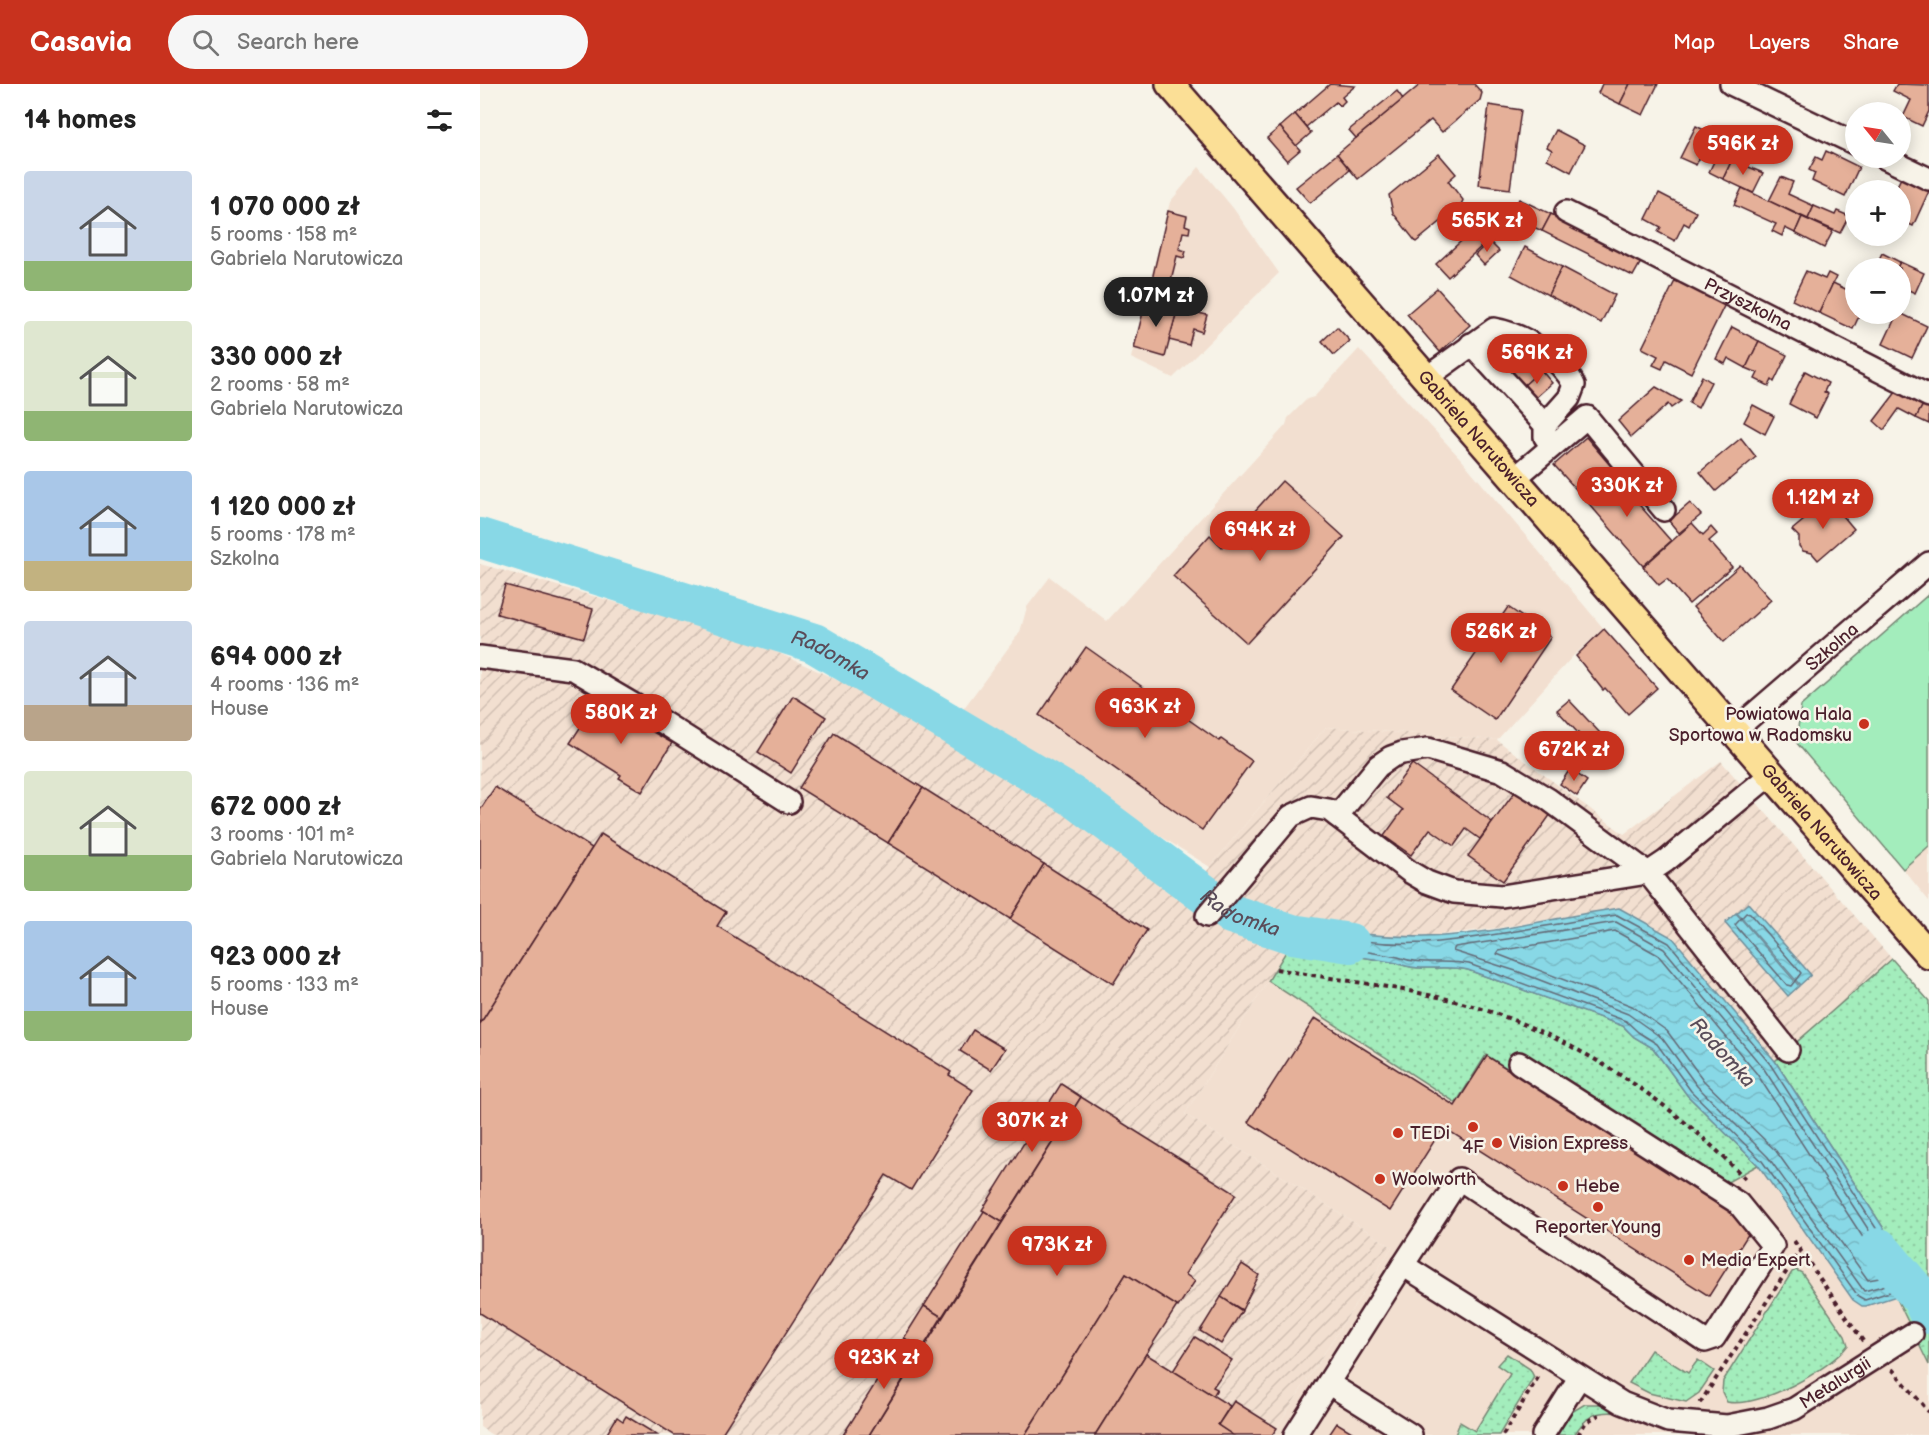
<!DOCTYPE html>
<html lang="en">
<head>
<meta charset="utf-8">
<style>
  body { margin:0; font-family:"Balsamiq Sans",sans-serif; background:#f6f6f6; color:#222; height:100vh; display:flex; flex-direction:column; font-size:22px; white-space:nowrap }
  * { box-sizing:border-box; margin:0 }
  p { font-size:20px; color:#767676 }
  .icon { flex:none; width:33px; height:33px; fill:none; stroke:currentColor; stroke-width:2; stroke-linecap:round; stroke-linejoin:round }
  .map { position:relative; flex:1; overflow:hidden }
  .details { display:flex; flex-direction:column; background:#fff; width:480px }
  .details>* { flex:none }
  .needle { width:39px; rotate:300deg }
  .buttons { position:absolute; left:1365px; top:18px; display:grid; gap:12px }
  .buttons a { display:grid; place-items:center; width:66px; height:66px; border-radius:50%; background:#fff; box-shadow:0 3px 15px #0003; font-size:30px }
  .price { position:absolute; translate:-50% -51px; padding:0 14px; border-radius:21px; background:#c8321e; color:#fff; font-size:20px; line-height:39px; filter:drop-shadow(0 2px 3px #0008) }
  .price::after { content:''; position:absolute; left:50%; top:36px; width:18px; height:14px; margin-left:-9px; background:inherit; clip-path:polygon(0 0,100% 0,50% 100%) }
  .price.selected { background:#222; color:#fff }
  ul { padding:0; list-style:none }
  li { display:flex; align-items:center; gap:18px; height:150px; padding:0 24px }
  li span { display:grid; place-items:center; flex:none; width:168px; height:120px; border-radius:6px; color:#555 }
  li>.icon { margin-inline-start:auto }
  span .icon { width:72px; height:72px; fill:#fffc; stroke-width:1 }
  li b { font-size:26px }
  h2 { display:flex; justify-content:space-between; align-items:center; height:72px; padding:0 24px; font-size:26px }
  header { display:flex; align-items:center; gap:36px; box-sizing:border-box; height:84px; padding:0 30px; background:#c8321e; color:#fff }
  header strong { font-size:28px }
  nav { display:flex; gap:33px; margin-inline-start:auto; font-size:21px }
  .search { width:420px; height:54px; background:#f6f6f6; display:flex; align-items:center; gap:15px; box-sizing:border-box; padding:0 21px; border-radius:33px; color:#767676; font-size:22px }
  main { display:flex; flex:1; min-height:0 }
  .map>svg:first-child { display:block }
</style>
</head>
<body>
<header>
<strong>Casavia</strong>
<div class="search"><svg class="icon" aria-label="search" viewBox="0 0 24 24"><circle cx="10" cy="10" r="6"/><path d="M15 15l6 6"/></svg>Search here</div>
<nav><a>Map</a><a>Layers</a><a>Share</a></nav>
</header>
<main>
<section class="details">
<h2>14 homes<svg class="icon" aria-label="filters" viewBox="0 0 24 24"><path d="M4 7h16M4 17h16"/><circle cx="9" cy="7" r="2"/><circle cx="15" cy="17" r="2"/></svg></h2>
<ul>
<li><span style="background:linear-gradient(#c9d6e8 75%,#8fb573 0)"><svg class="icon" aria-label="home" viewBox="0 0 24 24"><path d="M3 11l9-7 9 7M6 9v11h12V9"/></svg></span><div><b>1 070 000 zł</b><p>5 rooms · 158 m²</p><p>Gabriela Narutowicza</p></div></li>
<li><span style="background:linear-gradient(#dfe7d0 75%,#8fb573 0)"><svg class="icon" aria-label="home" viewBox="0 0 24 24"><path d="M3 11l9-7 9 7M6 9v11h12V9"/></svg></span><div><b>330 000 zł</b><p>2 rooms · 58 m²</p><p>Gabriela Narutowicza</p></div></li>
<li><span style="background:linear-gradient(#a9c7e8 75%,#c2b280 0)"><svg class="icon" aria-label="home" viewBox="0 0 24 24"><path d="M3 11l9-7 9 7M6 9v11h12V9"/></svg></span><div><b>1 120 000 zł</b><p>5 rooms · 178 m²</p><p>Szkolna</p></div></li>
<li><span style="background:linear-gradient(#c9d6e8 70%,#b9a48a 0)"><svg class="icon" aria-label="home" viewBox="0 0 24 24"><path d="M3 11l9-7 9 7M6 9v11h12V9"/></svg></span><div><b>694 000 zł</b><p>4 rooms · 136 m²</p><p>House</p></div></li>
<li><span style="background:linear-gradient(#dfe7d0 70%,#8fb573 0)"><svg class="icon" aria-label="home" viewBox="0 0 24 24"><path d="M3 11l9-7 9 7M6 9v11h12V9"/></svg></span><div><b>672 000 zł</b><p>3 rooms · 101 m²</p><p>Gabriela Narutowicza</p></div></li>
<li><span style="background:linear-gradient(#a9c7e8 75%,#8fb573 0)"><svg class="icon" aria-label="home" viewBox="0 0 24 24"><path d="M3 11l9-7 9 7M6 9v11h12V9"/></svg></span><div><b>923 000 zł</b><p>5 rooms · 133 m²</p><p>House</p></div></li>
</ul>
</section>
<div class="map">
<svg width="1449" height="1351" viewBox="0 0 1449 1351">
  <defs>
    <pattern id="industrial-furrows" width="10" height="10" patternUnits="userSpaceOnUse" patternTransform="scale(1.5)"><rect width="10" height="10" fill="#f2dfd0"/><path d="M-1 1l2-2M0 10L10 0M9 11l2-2" fill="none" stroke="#d1bfb3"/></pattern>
    <pattern id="grass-dots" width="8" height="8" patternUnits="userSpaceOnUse" patternTransform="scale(1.5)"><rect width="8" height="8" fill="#a3edbc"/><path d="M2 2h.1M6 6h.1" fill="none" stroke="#8ecba2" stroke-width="1.8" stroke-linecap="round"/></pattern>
    <pattern id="water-waves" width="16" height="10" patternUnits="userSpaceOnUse" patternTransform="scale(1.5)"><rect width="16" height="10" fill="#88d8e6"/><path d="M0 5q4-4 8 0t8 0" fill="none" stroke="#77b9c5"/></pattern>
  </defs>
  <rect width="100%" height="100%" fill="#f7f3e8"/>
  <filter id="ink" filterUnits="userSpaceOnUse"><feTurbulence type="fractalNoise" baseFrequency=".0167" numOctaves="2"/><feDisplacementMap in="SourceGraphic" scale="12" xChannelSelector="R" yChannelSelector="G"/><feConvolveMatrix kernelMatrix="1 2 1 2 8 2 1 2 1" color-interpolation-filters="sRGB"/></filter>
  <g filter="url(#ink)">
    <g fill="#f2dfd0">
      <path d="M719 83 753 124 799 189 693 294 651 274 690 118Z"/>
      <path d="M879 265 981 375 1124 545 1094 571 1017 656 846 643 730 783 481 628 540 548 547 523 570 493 627 537 806 341 808 334 827 315 834 313Z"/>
      <path d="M1449 762V817L1423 785Z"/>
      <path d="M788 897 975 1019 1006 971 1041 968 1246 1099 1278 1081 1374 1216 1386 1222 1416 1213 1449 1281V1351H792L912 1163 705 1030Z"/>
    </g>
    <path fill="url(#industrial-furrows)" d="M0 480 273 557 392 612 612 738 706 812 846 643 1017 656 1144 750 1241 677 1412 875 1295 977 1193 854 1139 824 1018 844 943 853 889 850 823 841 705 1030 912 1163 792 1351H12L0 1343Z"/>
    <g fill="url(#grass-dots)" stroke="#768674" stroke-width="1.5">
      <path d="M810 861 917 879C940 889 964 880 988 886L1143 942 1154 953 1173 964 1207 1011 1278 1081 1246 1099 1041 968 1030 986 1006 971 976 1019 788 897Z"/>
      <path d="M1412 875 1449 917V1281L1416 1213 1432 1207V1188L1295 977Z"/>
      <path d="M1316 1186 1322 1189 1365 1252 1368 1261C1350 1286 1278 1325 1247 1318L1242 1308 1243 1297 1312 1188Z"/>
      <path d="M1171 1266 1208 1289 1218 1276 1234 1287 1219 1309 1206 1318 1169 1309 1149 1299Z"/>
      <path d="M1027 1270 1050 1285 1054 1293 1019 1351H975L980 1338 995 1347 1030 1290 1017 1281Z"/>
      <path d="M1105 1320H1120L1140 1329C1117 1326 1107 1331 1094 1351H1075L1090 1329Z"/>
    </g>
    <path fill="#a3edbc" stroke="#768674" stroke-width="1.5" d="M1449 510V762L1423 785 1316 658 1321 622Z"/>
    <g fill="url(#water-waves)" stroke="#6f8e9b" stroke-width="1.5">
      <path d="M1268 819 1331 891 1320 901 1257 829Z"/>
      <path d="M1139 824 1193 854 1295 977 1432 1188V1207L1386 1222H1382L1373 1216 1278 1081 1207 1011 1173 964 1154 953 1143 942 988 886C964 880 940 889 917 879L810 861 823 841C861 849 903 853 942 853 1008 852 1074 833 1139 824Z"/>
      <path d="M1256 829 1319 902 1308 912 1245 839Z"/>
    </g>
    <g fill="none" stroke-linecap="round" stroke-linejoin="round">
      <g stroke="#636976" stroke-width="1.5">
        <path d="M1266 829 1270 830 1321 889 1311 902 1307 901 1255 841Z"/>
        <path d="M1137 831 1189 859 1290 980 1425 1189V1203L1385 1216 1378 1212 1282 1077 1211 1007 1177 960 1158 948 1146 937 989 880C965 875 941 882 918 873L824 857 822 854 827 848C864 856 908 861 946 859 1010 854 1073 839 1137 831Z"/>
        <path d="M1136 838 1184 865 1284 985 1418 1191 1417 1198 1384 1207 1288 1073 1217 1002 1182 954 1148 930 1039 888 973 867 975 863Z"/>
        <path d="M1135 847 1178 871 1277 990 1406 1189 1405 1193 1388 1196 1296 1067 1224 997 1187 947 1152 922 1017 870 1019 867Z"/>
      </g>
      <g stroke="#88d8e6" stroke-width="40">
        <path id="s1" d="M0 454 334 559 594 713 751 830 812 850 870 859"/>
        <path d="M1399 1164 1442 1215 1449 1230"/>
      </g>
    </g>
    <g fill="#e5b099" stroke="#4a1f2b" stroke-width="1.5">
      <path d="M850 0 875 2 862 13 865 17 860 22 856 18 826 43 815 30Z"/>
      <path d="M941 0H994L1002 9 1000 16 962 48 951 36 878 95 857 70Z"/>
      <path d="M1122 0H1150L1140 20 1118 9Z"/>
      <path d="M1150 0H1178L1163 31 1140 20Z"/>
      <path d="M1417 0 1449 1V27L1442 42 1423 33 1431 16 1413 7Z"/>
      <path d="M917 7 923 15 876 54 869 46Z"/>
      <path d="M1009 21 1041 26 1030 105 999 101Z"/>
      <path d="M815 30 831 49 816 62 800 43Z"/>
      <path d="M1216 42 1232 50 1216 81 1200 74Z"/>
      <path d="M800 43 820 66 807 77 787 54Z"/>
      <path d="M1076 46 1105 61 1091 88 1067 75 1072 66 1067 63Z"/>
      <path d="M1346 67 1379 83 1365 113 1332 97 1335 89 1329 86 1336 73 1342 76Z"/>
      <path d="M1238 69 1252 76 1243 95 1229 88Z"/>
      <path d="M857 70 870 86 830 119 816 103Z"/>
      <path d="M959 70 976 90 968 97 983 116 981 121 936 158 913 129 909 111Z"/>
      <path d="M1252 76 1283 89 1273 109 1243 95Z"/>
      <path d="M1301 93 1313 98 1308 110 1334 122 1328 135 1289 117Z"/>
      <path d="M1421 94 1449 107 1433 142 1420 136V106H1415Z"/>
      <path d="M1262 104 1322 133 1315 149 1305 144 1302 152 1292 147 1296 140 1254 121Z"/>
      <path d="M1179 109 1216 128 1209 142 1204 139 1195 157 1178 148 1181 143 1166 135Z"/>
      <path d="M1039 115 1071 130 1062 147 1030 132Z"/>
      <path d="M1334 122 1355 131 1357 127 1369 132 1360 149 1328 135Z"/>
      <path d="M688 127 707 132 705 141 710 143 709 149 703 148 699 165 706 167 704 174 697 172 688 208 670 204Z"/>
      <path d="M1071 130 1162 176 1153 192 1062 147Z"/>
      <path d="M1322 133 1353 147 1344 164 1315 149Z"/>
      <path d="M1002 138 1014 151 968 193 956 180Z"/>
      <path d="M1009 157 1019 167 1004 181 995 171Z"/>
      <path d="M1045 163 1082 183 1068 211 1031 191Z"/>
      <path d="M1402 169 1420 178 1417 184H1395Z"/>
      <path d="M1420 178 1444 189 1435 209 1420 202V184H1417Z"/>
      <path d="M1082 183 1135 211 1121 239 1068 211Z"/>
      <path d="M1326 187 1345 195 1348 189 1356 193 1339 229 1312 216Z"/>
      <path d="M1197 193 1247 216 1211 289 1186 276 1182 285 1173 281 1178 272 1162 264Z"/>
      <path d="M1353 199 1376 210V230H1380L1373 245 1339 229Z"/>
      <path d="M670 204 694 210 692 222 666 216Z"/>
      <path d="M957 204 990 241 960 268 927 230Z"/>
      <path d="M666 216 698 224 685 273 654 264Z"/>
      <path d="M698 224 727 231 722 248 713 245 709 261 689 256Z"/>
      <path d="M1420 229 1447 242 1432 274 1403 260 1417 230Z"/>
      <path d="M857 243 870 257 854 271 842 257Z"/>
      <path d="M1252 243 1279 257 1266 284 1248 274 1245 280 1236 275Z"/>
      <path d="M1279 257 1307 271 1294 298 1292 296 1289 302 1275 295 1278 289 1266 284Z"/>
      <path d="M1034 261 1058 289 1041 304 1017 276Z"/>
      <path d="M1061 286 1072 299 1053 316 1042 303Z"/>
      <path d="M1325 287 1348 299 1344 308 1348 310 1336 334 1309 320Z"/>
      <path d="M1222 292 1231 298 1218 324 1209 319Z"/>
      <path d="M1176 303 1201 317 1191 324 1188 320 1151 353 1138 337Z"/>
      <path d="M1420 303 1445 317 1436 334 1419 325 1404 346 1394 337Z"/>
      <path d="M1445 317 1449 319V340L1436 334Z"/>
      <path d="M1273 321 1294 332 1285 350 1264 338Z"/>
      <path d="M1106 353 1135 387 1104 414 1074 381Z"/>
      <path d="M1261 354 1276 373 1236 407 1220 388Z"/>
      <path d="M1135 387 1158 413 1155 416 1191 457 1163 482 1104 414Z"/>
      <path d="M802 397 864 453 767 559 693 492 730 451 742 463Z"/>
      <path d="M1349 415 1374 445 1338 476 1332 469 1323 467 1319 462V453L1312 446Z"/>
      <path d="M1210 419 1221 431 1199 449 1189 437Z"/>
      <path d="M1212 439 1223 451 1231 443 1237 450 1229 457 1252 483 1209 520 1187 495 1179 501 1163 483Z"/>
      <path d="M1260 481 1291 516 1244 558 1213 523Z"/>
      <path d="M25 501 113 525 104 554 17 530Z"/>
      <path d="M1028 523 1071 553 1015 636 971 606Z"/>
      <path d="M1124 545 1177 604 1148 630 1125 604 1123 606 1096 572Z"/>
      <path d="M606 563 739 657 741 655 772 677 722 746 559 631Z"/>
      <path d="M313 612 346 633 311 689 278 668Z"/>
      <path d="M118 616 192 659 162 708 139 694 141 691 90 659Z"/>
      <path d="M1089 616 1120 649 1108 660 1077 626Z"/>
      <path d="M354 649 443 704 408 759 319 704Z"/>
      <path d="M932 680 1012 738 1000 755 986 745 974 762 950 745 931 771 904 752 923 726 907 714Z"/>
      <path d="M1090 685 1107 697 1097 712 1080 700Z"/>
      <path d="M15 703 112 764 0 940V726Z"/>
      <path d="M443 704 564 780 530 835 408 759Z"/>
      <path d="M1037 705 1071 730 1023 797 988 772Z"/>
      <path d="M121 750 246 828 237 842 471 988 469 991 493 1006 431 1106 406 1091 241 1351H194L0 1229V940Z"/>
      <path d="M564 780 667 846 633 900 530 835Z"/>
      <path d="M835 934 975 1022 1007 972 1274 1141 1229 1212 963 1043 910 1127 768 1038Z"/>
      <path d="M493 946 525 965 511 986 480 967Z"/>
      <path d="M581 1000 601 1013 522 1138 502 1126Z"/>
      <path d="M601 1013 756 1110 705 1190 715 1197 698 1223 646 1190 545 1351H389Z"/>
      <path d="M504 1127 522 1138 462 1233 444 1222Z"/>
      <path d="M762 1180 779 1191 762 1226 741 1213Z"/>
      <path d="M646 1190 697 1222 666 1270 615 1351H545Z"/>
      <path d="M741 1213 762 1227 741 1260 720 1247Z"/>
      <path d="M444 1222 462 1233 442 1265 424 1254Z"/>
      <path d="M715 1253 752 1276 733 1303 737 1305 733 1312 693 1287Z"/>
      <path d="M424 1254 442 1265 389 1351H363Z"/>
      <path d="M666 1270 750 1322 738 1341 753 1351H615Z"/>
      <path d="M754 1317 797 1344 792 1351H753L738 1341Z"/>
      <path d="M146 1332 177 1351H126L137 1333 143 1337Z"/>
      <path d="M857 1339 877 1351H849Z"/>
    </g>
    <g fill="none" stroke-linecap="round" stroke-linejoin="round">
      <g stroke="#4a1f2b" stroke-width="26">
        <g id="minor">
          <path d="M1251 0 1376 60"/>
          <path d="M1405 74 1449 95"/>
          <path id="s2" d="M1086 128 1449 312"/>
          <path d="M991 260 1065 341V353"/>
          <path d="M946 294 1014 245C1043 250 1081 274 1094 301L1089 314 1065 341"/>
          <path d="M1034 395 1107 333 1184 426"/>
          <path d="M0 573 93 585 168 629 309 718"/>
          <path id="s3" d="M1254 647 1449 479"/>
          <path d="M857 732 898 682 911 673 922 669 948 665 1022 687 1068 715 1168 789 1308 966"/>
          <path d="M727 832 811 732 831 723 849 726 930 788 947 798 974 808 1022 812 1168 789 1186 777 1291 690"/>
          <path d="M923 1181 979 1095 1225 1257 1234 1254 1293 1162 1258 1119 1039 979"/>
          <path d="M848 1299 931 1351"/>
          <path id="s4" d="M815 1351 923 1181 1142 1319 1188 1337 1247 1342 1288 1334 1314 1325 1432 1250"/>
          <path d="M1063 1351 1099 1294"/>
        </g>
      </g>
      <g stroke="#4a1f2b" stroke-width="32">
        <g id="major">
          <path id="s5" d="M690 0 1449 871"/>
        </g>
      </g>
      <g stroke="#4a1f2b" stroke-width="4" stroke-dasharray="4.5 4.5" stroke-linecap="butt">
        <path d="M796 885C853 895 911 902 967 915 1081 943 1188 1012 1267 1097"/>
        <path d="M1314 1157 1383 1257"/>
        <path d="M1412 1285 1449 1328"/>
        <path d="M1220 1319 1320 1167"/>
        <path d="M1023 1351 1060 1290"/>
        <path d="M1098 1351 1106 1338 1119 1331"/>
      </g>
      <use href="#minor" stroke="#f7f3e8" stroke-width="21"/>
      <use href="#major" stroke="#fbdf96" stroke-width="27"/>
    </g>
  </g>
  <g fill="#c8321e" stroke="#f7f3e8" stroke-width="2">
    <circle cx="1384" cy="640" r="6"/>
    <circle cx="993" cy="1043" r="6"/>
    <circle cx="918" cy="1049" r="6"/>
    <circle cx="1017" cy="1059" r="6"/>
    <circle cx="900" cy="1095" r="6"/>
    <circle cx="1083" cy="1102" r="6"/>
    <circle cx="1118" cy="1123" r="6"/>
    <circle cx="1209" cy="1176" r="6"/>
  </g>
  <g text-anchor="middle" stroke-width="5" stroke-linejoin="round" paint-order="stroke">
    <g font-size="18" fill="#4a1f2b" stroke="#f7f3e8">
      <text dy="6" stroke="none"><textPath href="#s2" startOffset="204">Przyszkolna</textPath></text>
      <text dy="6" stroke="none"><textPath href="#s5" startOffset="470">Gabriela Narutowicza</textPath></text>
      <text dy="6" stroke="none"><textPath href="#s3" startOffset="129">Szkolna</textPath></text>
      <text dy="6" stroke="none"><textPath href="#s5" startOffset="992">Gabriela Narutowicza</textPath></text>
      <text dy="6" stroke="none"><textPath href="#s4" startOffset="687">Metalurgii</textPath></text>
    </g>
    <g font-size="18" fill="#4a1f2b" stroke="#f7f3e8" text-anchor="start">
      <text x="1372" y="636" text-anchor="end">Powiatowa Hala<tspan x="1372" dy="21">Sportowa w Radomsku</tspan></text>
      <text x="930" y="1055">TEDi</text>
      <text x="1029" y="1065">Vision Express</text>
      <text x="993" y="1069" text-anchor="middle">4F</text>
      <text x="912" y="1101">Woolworth</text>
      <text x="1095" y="1108">Hebe</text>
      <text x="1118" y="1149" text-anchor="middle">Reporter Young</text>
      <text x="1221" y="1182">Media Expert</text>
    </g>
    <g font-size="20" font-style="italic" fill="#5a4d5a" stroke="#f7f3e8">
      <text dy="7" stroke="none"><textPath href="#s1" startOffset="370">Radomka</textPath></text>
      <text dy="7" stroke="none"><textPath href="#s1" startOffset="856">Radomka</textPath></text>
      <text transform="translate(1243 968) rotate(48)" y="7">Radomka</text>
    </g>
  </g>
</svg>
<div class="buttons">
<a><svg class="needle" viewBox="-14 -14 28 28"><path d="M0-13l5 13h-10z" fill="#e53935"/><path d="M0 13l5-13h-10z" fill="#767676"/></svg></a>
<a>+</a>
<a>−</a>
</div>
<b class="price" style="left:1263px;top:92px">596K zł</b>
<b class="price" style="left:1007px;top:169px">565K zł</b>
<b class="price selected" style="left:676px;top:244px">1.07M zł</b>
<b class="price" style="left:1057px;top:301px">569K zł</b>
<b class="price" style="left:1147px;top:434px">330K zł</b>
<b class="price" style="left:1343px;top:446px">1.12M zł</b>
<b class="price" style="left:780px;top:478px">694K zł</b>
<b class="price" style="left:1021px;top:580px">526K zł</b>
<b class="price" style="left:665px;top:655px">963K zł</b>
<b class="price" style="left:141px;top:661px">580K zł</b>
<b class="price" style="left:1094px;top:698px">672K zł</b>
<b class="price" style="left:552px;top:1069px">307K zł</b>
<b class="price" style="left:577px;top:1193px">973K zł</b>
<b class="price" style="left:404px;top:1306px">923K zł</b>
</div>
</main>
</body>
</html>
